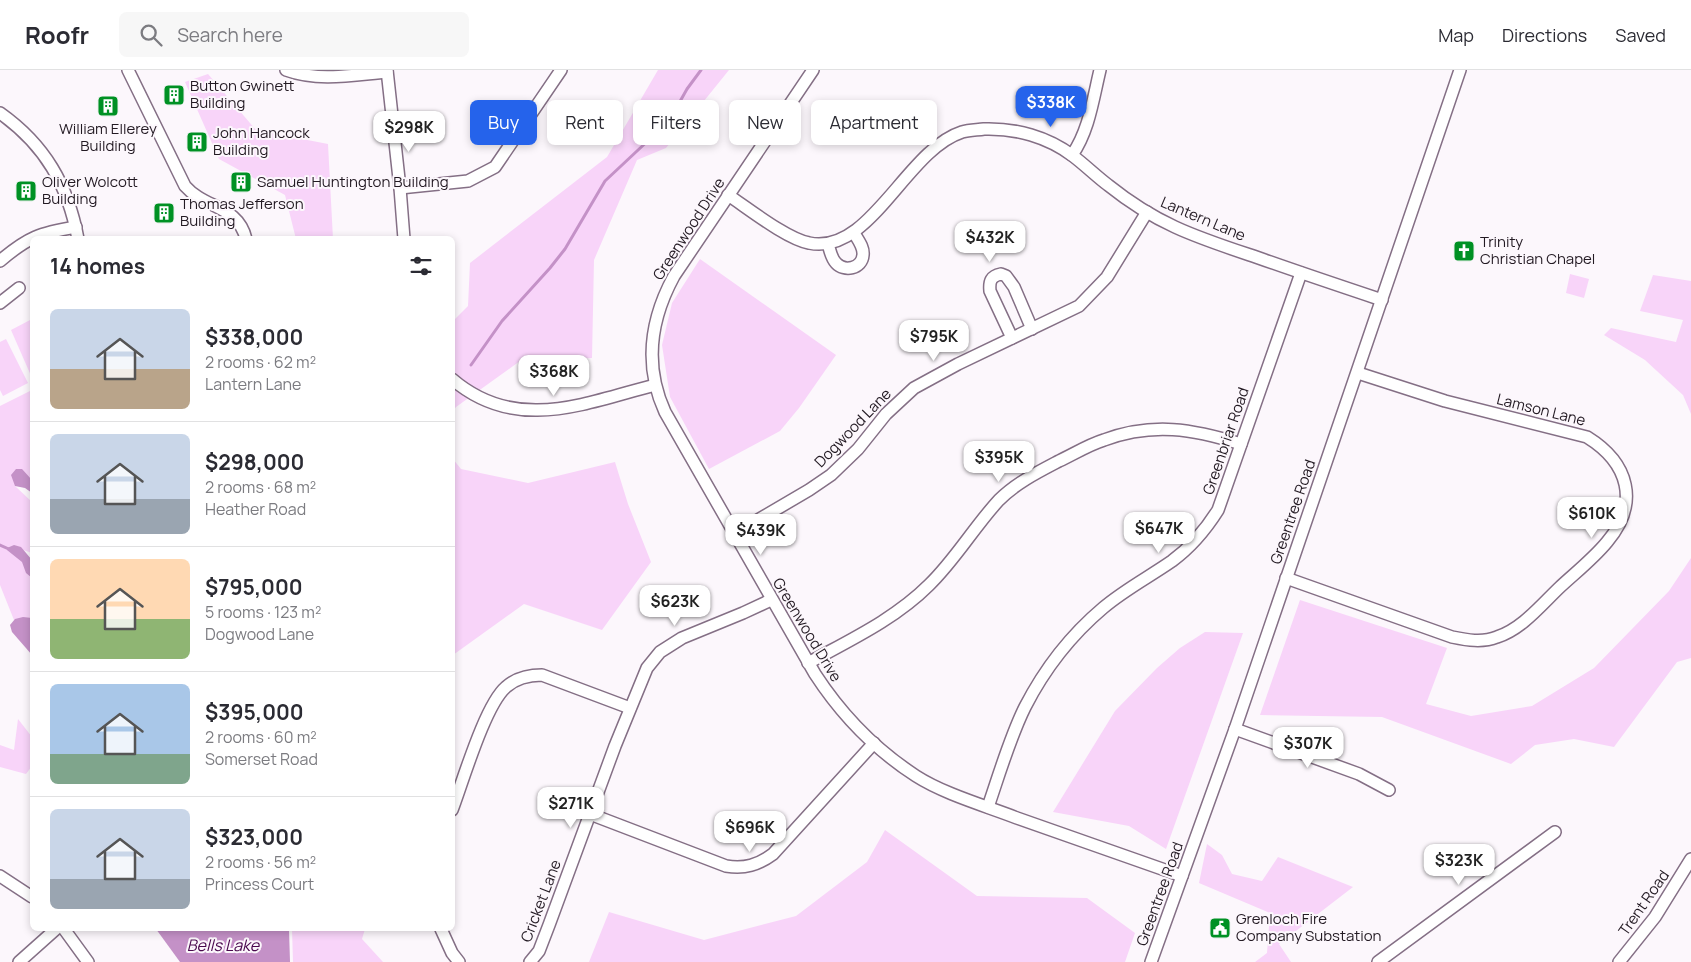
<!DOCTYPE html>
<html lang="en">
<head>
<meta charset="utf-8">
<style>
  body { margin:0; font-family:Manrope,sans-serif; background:#f7f7f7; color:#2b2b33; height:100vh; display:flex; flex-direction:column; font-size:19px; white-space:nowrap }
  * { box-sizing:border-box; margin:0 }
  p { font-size:16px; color:#7c7c81 }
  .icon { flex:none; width:28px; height:28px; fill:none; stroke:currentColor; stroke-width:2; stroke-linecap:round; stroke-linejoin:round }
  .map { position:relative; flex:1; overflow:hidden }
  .side { position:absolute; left:30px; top:166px; width:425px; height:695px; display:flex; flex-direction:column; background:#fff; border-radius:8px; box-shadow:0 2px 8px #0003 }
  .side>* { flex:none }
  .hud { position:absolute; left:470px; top:30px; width:475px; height:45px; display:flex; gap:10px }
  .price { position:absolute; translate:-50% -42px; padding:0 11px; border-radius:10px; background:#fff; color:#222; font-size:16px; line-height:32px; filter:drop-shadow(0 1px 2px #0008) }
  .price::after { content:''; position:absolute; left:50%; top:30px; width:15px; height:11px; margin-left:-8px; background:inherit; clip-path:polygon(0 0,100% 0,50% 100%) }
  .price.selected { background:#2563eb; color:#fff }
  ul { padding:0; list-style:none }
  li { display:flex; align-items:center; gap:15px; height:125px; padding:0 20px }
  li+li { border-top:1px solid #e1e1e2 }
  li span { display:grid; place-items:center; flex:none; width:140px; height:100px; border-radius:8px; color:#555 }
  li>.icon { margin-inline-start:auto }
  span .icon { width:60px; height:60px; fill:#fffc; stroke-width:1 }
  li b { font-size:21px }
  h2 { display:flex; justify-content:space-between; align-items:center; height:60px; padding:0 20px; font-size:21px }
  .pill { padding:0 18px; border-radius:8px; background:#fff; box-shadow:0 2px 8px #0003; font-size:18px; line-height:45px }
  .pill.selected { background:#2563eb; color:#fff }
  header { display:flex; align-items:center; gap:30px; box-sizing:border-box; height:70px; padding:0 25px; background:#fff; border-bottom:1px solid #e1e1e2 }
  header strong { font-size:24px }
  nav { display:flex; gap:28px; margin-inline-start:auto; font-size:18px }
  .search { width:350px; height:45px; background:#f7f7f7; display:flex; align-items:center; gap:12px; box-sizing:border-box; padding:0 18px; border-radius:8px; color:#7c7c81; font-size:19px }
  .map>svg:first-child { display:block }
</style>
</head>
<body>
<header>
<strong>Roofr</strong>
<div class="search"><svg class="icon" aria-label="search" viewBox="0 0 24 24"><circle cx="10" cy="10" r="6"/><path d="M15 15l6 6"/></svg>Search here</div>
<nav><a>Map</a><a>Directions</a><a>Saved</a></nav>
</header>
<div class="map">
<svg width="1691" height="892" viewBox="0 0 1691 892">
  <rect width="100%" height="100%" fill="#fcf7fc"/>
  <g fill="#f8d4f9">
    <path d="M658 0H729L666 78 637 90 594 190 592 288 520 291 456 337 453 341V251L468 236 470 193 607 87Z"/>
    <path d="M208 4 256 60 328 74 333 169H296L285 125 219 89 185 12Z"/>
    <path d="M700 189 836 285 799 338 780 361 709 399 670 327 662 275 672 233Z"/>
    <path d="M1570 204 1589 209 1584 228 1566 223Z"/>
    <path d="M1653 205 1691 211V344L1683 325 1645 290 1604 265 1611 258 1676 272 1683 250 1640 241Z"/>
    <path d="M32 249V308L11 260Z"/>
    <path d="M6 269 28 313 3 326 0 320V272Z"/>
    <path d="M32 320V409L16 400 15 416 32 432V483L11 476 32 497V556L14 550 0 515V336Z"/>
    <path d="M453 389 461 399 528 413 615 392 628 434 651 492 602 560 524 534 453 585Z"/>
    <path d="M1691 488V588L1677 592 1614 677 1574 669 1535 675 1511 694 1382 647 1260 645 1300 530 1447 578 1426 634 1471 646 1532 636 1594 598 1669 521Z"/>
    <path d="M1205 562 1243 563 1166 779 1129 756 1053 742 1115 641 1157 598 1180 578Z"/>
    <path d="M18 649 32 667V696L26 704 0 697V675L14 680Z"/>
    <path d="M885 760 977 826 1087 828 1135 863 1125 892H589L609 842 704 870 796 846 867 792Z"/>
    <path d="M1207 774 1222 785 1232 804 1262 811 1278 787 1353 817 1279 874 1291 892H1255L1267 883 1270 843 1199 813Z"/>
    <path d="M292 859H365L362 869 383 892H293Z"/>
  </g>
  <g fill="#c491c7">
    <path d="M16 399H22L32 410V423L25 418 15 416 11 405Z"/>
    <path d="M14 475 21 477 32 490V508L26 503 22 492 7 480V478Z"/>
    <path d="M23 547 32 548V585L12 562 10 555 15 549Z"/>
    <path d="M156 859H289L290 892H180Z"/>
  </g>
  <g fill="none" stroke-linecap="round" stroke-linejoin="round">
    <g stroke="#c491c7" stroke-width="3">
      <path d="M471 295 502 251 550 198 565 179 605 111 669 51 687 19 701 0"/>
      <path d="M0 475 11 480"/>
    </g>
    <g stroke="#846f85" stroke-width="14">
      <g id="minor">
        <path d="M128 0 185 116C205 139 238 135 246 169"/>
        <path d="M286 0C319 12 353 5 387 2"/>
        <path d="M387 0 400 118 404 169"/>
        <path d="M813 0 674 206C650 250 644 296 665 342L815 604C841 644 876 680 916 706 944 724 986 736 1017 748 1072 767 1127 787 1182 806"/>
        <path d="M0 43C45 75 68 115 78 169"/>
        <path d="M1072 85C1089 61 1093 29 1100 0"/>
        <path d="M400 118 468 111 495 97 561 0"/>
        <path d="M728 125C749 139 787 169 809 173 870 186 906 80 962 62 969 60 977 60 984 59 1016 58 1048 67 1073 86 1085 95 1096 106 1108 115 1128 131 1151 146 1175 157 1201 169 1229 178 1256 187 1298 202 1340 216 1382 230"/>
        <path d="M828 174C830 180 831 188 836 193 844 202 862 199 863 185 864 177 858 170 854 163"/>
        <path d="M0 191C28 167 40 163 76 157"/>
        <path d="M0 233 19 218"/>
        <path d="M1012 268 990 221C989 211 991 206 1001 204L1006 206 1014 217 1032 259"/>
        <path d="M452 309C516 364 585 333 655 315"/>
        <path d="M734 464 809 420 831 405 858 379 886 344 914 318 958 294 1079 236 1107 207 1147 142"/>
        <path d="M1286 508 1452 567C1467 570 1482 573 1497 567 1522 559 1541 535 1560 517 1575 503 1593 489 1607 472 1640 433 1629 393 1587 367L1445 331 1358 303"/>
        <path d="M808 593C850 570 895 549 929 515 955 490 974 457 999 430 1016 413 1038 402 1059 391 1074 384 1088 375 1104 370 1153 352 1193 359 1241 374"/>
        <path d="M1235 659 1359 704 1389 720"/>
        <path d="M988 737C999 705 1010 667 1025 637 1044 600 1071 565 1103 538 1124 520 1149 507 1172 491 1191 477 1206 459 1218 440L1301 203"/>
        <path d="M452 740C463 711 485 635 506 617 516 608 530 605 542 605L630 638"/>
        <path d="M590 744 726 796C745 799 758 795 773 784L874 673"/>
        <path d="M0 806 32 827"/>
        <path d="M64 859 88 892"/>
        <path d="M441 859 452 883 459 892"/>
        <path d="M19 892 56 859"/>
        <path d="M530 892 539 881 549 855 615 676 647 598 660 582 682 568 743 543 771 530"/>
        <path d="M1151 892 1235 659 1460 0"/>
        <path d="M1378 892 1555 762"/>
        <path d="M1619 892 1655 847 1691 789"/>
      </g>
    </g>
    <use href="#minor" stroke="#fff" stroke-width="11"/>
  </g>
  <defs>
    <g id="building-square" transform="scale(1.125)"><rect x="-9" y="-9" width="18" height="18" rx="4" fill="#009124" stroke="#fcf7fc"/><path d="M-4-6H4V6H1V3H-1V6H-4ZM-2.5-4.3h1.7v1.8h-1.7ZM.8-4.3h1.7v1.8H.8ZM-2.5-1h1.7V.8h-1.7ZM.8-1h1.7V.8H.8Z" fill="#fff"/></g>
    <g id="church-square" transform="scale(1.125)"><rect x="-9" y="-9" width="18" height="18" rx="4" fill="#009124" stroke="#fcf7fc"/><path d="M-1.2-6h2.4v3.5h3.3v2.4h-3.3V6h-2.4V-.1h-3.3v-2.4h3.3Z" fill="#fff"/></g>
    <g id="civic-square" transform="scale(1.125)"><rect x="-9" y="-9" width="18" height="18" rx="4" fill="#009124" stroke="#fcf7fc"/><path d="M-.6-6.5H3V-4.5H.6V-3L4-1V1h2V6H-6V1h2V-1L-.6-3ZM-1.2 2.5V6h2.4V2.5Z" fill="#fff"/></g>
  </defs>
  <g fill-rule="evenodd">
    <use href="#building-square" x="174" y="25"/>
    <use href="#building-square" x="108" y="36"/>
    <use href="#building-square" x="197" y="72"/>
    <use href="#building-square" x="241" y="112"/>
    <use href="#building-square" x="26" y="121"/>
    <use href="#building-square" x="164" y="143"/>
    <use href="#church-square" x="1464" y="181"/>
    <use href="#civic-square" x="1220" y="858"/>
  </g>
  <g text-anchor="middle" stroke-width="4" stroke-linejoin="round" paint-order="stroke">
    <g font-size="15" fill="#231a23" stroke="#fcf7fc" text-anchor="start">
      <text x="190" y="21">Button Gwinett<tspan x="190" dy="17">Building</tspan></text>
      <text x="108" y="64" text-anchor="middle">William Ellerey<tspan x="108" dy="17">Building</tspan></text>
      <text x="213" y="68">John Hancock<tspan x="213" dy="17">Building</tspan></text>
      <text x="42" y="117">Oliver Wolcott<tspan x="42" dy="17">Building</tspan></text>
      <text x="257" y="117">Samuel Huntington Building</text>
      <text x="180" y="139">Thomas Jefferson<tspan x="180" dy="17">Building</tspan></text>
      <text x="1480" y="177">Trinity<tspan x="1480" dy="17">Christian Chapel</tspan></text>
      <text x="1236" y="854">Grenloch Fire<tspan x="1236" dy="17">Company Substation</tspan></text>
    </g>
    <g font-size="15" fill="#231a23" stroke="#fcf7fc">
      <text transform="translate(1203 149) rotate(23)" y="5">Lantern Lane</text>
      <text transform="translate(689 159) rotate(-57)" y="5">Greenwood Drive</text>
      <text transform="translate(1541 340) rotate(14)" y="5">Lamson Lane</text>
      <text transform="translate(853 358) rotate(-46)" y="5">Dogwood Lane</text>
      <text transform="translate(1226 371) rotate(-71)" y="5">Greenbriar Road</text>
      <text transform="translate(1293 442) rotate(-71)" y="5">Greentree Road</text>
      <text transform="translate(807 560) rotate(59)" y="5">Greenwood Drive</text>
      <text transform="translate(1160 824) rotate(-70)" y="5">Greentree Road</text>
      <text transform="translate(541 831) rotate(-69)" y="5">Cricket Lane</text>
      <text transform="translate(1644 833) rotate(-55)" y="5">Trent Road</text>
    </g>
    <g font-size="16" font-style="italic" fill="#48074c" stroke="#fcf7fc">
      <text x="223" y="881">Bells Lake</text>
    </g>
  </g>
</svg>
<b class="price selected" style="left:1051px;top:58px">$338K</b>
<b class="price" style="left:409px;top:83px">$298K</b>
<b class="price" style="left:990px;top:193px">$432K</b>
<b class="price" style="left:934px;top:292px">$795K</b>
<b class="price" style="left:554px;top:327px">$368K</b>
<b class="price" style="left:999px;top:413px">$395K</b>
<b class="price" style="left:1592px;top:469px">$610K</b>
<b class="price" style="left:1159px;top:484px">$647K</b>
<b class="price" style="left:761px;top:486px">$439K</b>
<b class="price" style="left:675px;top:557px">$623K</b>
<b class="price" style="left:1308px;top:699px">$307K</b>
<b class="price" style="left:571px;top:759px">$271K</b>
<b class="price" style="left:750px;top:783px">$696K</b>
<b class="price" style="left:1459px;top:816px">$323K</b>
<div class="hud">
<a class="pill selected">Buy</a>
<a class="pill">Rent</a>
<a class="pill">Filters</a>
<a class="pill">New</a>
<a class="pill">Apartment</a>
</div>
<section class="side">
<h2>14 homes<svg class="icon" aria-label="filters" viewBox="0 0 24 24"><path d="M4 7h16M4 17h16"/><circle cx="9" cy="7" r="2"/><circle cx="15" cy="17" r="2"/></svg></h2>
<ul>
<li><span style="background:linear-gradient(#c9d6e8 60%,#b9a48a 0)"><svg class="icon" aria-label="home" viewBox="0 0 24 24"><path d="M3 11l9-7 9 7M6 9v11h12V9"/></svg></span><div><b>$338,000</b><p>2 rooms · 62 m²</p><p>Lantern Lane</p></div></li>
<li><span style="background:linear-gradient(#c9d6e8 65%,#9aa5b1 0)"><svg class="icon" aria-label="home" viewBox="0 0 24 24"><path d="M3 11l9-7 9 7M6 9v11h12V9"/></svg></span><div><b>$298,000</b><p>2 rooms · 68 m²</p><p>Heather Road</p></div></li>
<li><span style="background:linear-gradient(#ffd9b3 60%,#8fb573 0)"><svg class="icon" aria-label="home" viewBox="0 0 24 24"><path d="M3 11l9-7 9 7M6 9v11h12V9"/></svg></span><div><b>$795,000</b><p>5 rooms · 123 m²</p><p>Dogwood Lane</p></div></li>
<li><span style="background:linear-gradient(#a9c7e8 70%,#7fa58c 0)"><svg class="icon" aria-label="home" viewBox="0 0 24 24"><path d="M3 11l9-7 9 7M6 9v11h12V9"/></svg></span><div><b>$395,000</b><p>2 rooms · 60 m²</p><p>Somerset Road</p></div></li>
<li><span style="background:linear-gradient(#c9d6e8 70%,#9aa5b1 0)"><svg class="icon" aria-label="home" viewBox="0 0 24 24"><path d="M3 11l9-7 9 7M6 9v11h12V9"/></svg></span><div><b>$323,000</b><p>2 rooms · 56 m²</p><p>Princess Court</p></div></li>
</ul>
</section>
</div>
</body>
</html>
